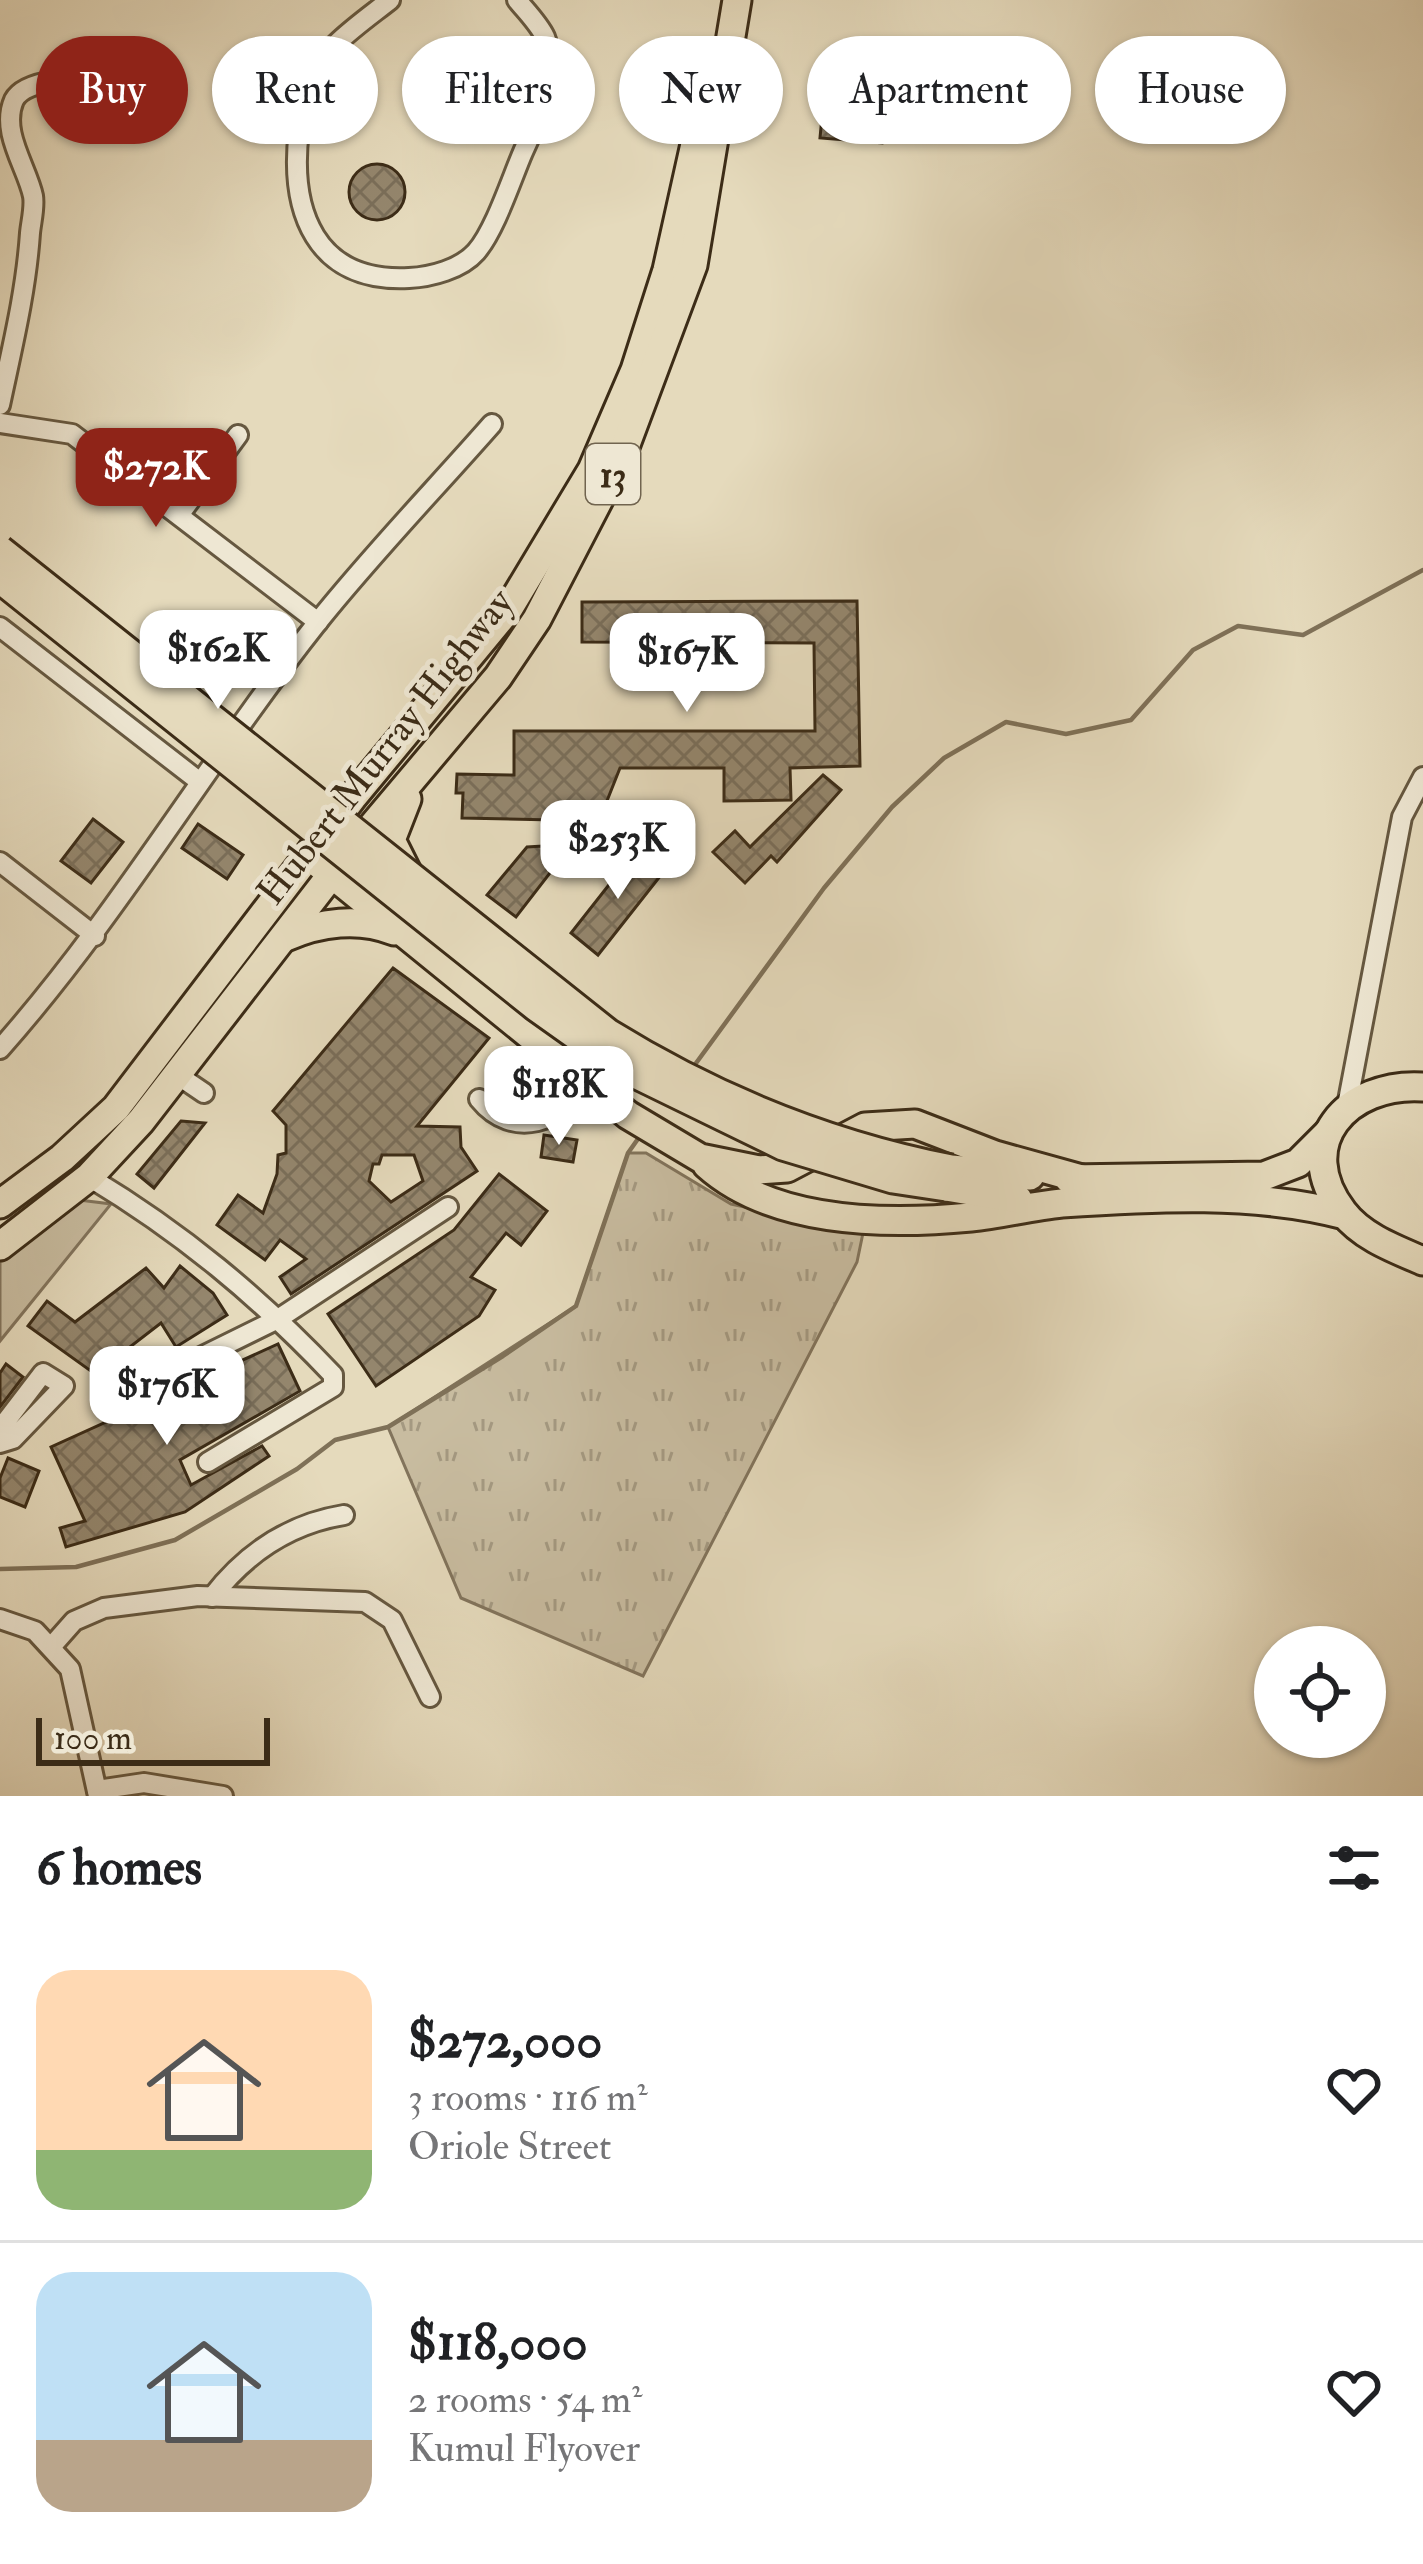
<!DOCTYPE html>
<html lang="en">
<head>
<meta charset="utf-8">
<style>
  body { margin:0; font-family:"IM FELL Double Pica",serif; background:#f6f6f6; color:#202124; height:100vh; display:flex; flex-direction:column; font-size:45px; white-space:nowrap }
  * { box-sizing:border-box; margin:0 }
  p { font-size:39px; color:#757577 }
  .icon { flex:none; width:66px; height:66px; fill:none; stroke:currentColor; stroke-width:2; stroke-linecap:round; stroke-linejoin:round }
  .map { position:relative; height:1796px; overflow:hidden }
  .panel { display:flex; flex-direction:column; background:#fff; flex:1 }
  .panel>* { flex:none }
  .top-card { position:absolute; left:36px; top:36px; width:1353px; height:108px; display:flex; gap:24px }
  .buttons { position:absolute; left:1254px; top:1626px; display:grid; gap:24px }
  .buttons a { display:grid; place-items:center; width:132px; height:132px; border-radius:50%; background:#fff; box-shadow:0 3px 9px #0004; font-size:60px }
  .scale { position:absolute; left:36px; bottom:30px; width:234px; box-sizing:border-box; padding-left:12px; border:6px solid #3c2c17; border-top:0; font-size:33px; line-height:42px; white-space:nowrap; color:#3c2c17; -webkit-text-stroke:9px #eee7d3; paint-order:stroke }
  .price { position:absolute; translate:-50% -102px; padding:0 27px; border-radius:24px; background:#fff; color:#222; font-size:39px; line-height:78px; filter:drop-shadow(0 3px 6px #0008) }
  .price::after { content:''; position:absolute; left:50%; top:72px; width:36px; height:27px; margin-left:-18px; background:inherit; clip-path:polygon(0 0,100% 0,50% 100%) }
  .price.active { background:#8f2418; color:#fff }
  ul { padding:0; list-style:none }
  li { display:flex; align-items:center; gap:36px; height:300px; padding:0 36px }
  li+li { border-top:3px solid #e0e0e0 }
  li span { display:grid; place-items:center; flex:none; width:336px; height:240px; border-radius:36px; color:#555 }
  li>.icon { margin-inline-start:auto }
  span .icon { width:144px; height:144px; fill:#fffc; stroke-width:1 }
  li b { font-size:51px }
  h2 { display:flex; justify-content:space-between; align-items:center; height:144px; padding:0 36px; font-size:51px }
  .tag { padding:0 42px; border-radius:54px; background:#fff; box-shadow:0 3px 9px #0004; font-size:42px; line-height:108px }
  .tag.active { background:#8f2418; color:#fff }
  .map>svg:first-child { display:block }
</style>
</head>
<body>
<div class="map">
<svg width="1423" height="1796" viewBox="0 0 1423 1796">
  <defs>
    <pattern id="grass-tufts" width="24" height="20" patternUnits="userSpaceOnUse" patternTransform="scale(3)"><rect width="24" height="20" fill="#c8bca0"/><path d="M3 7l-1-3M5 7V3M7 7l1-3M15 17l-1-3M17 17v-4M19 17l1-3" fill="none" stroke="#a49981"/></pattern>
    <pattern id="building-cross-hatch" width="8" height="8" patternUnits="userSpaceOnUse" patternTransform="scale(3)"><rect width="8" height="8" fill="#94866d"/><path d="M0 0l8 8M0 8l8-8" fill="none" stroke="#7a6e59"/></pattern>
  </defs>
  <rect width="100%" height="100%" fill="#e5dabc"/>
  <filter id="stains"><feTurbulence type="fractalNoise" baseFrequency=".00167" numOctaves="4"/><feColorMatrix values="0 0 0 0 .2 0 0 0 0 .09 0 0 0 0 .02 0 0 0 .5 -.17"/></filter>
  <radialGradient id="worn" r=".72"><stop offset=".6" stop-color="#630" stop-opacity="0"/><stop offset="1" stop-color="#630" stop-opacity=".3"/></radialGradient>
  <path fill="url(#grass-tufts)" stroke="#82745c" stroke-width="3" d="M628 1153H646L731 1204 863 1233 857 1262 643 1676 461 1598 388 1427 576 1306Z"/>
  <path fill="#c8bca0" stroke="#82745c" stroke-width="3" d="M79 1200 111 1204 0 1341V1261Z"/>
  <g fill="none" stroke-linecap="round" stroke-linejoin="round">
    <g stroke="#7f7158" stroke-width="4.5">
      <path d="M691 1070 824 888 892 807 944 758 1006 722 1066 734 1131 720 1193 650 1238 626 1303 635 1423 570"/>
      <path d="M0 1569 76 1567 175 1540 297 1469 335 1440 388 1427 503 1356 576 1306 628 1153 640 1136"/>
    </g>
  </g>
  <g fill="url(#building-cross-hatch)" stroke="#3c2c17" stroke-width="3" fill-rule="evenodd">
    <path d="M824 96 885 101 882 143 820 138Z"/>
    <circle cx="377" cy="192" r="28"/>
    <path d="M857 601 860 766 790 768 791 800 724 801V768H620L599 821 462 818 463 793H456L457 774 514 775V731H815L814 643 582 642V602Z"/>
    <path d="M823 775 841 790 777 862 771 856 745 883 713 852 735 831 750 847Z"/>
    <path d="M93 819 123 842 91 883 61 861Z"/>
    <path d="M198 824 243 855 227 879 182 848Z"/>
    <path d="M543 846 560 860 516 917 487 895 527 847Z"/>
    <path d="M638 848 665 870 598 955 571 933Z"/>
    <path d="M393 968 489 1038 417 1126 460 1127 461 1147 477 1171 291 1294 280 1277 306 1259 280 1240 265 1260 217 1225 238 1195 263 1213 277 1174 278 1155 286 1153V1125L273 1111ZM382 1155H414L423 1181 391 1202 369 1181 373 1164H379Z"/>
    <path d="M181 1121 205 1123 154 1188 137 1174Z"/>
    <path d="M544 1135 577 1140 573 1162 541 1157Z"/>
    <path d="M499 1174 547 1211 521 1245 506 1233 471 1277 495 1290 479 1316 376 1386 328 1314 454 1230Z"/>
    <path d="M180 1266 213 1293 227 1315 176 1347 161 1323 95 1374 28 1326 47 1301 75 1322 146 1268 164 1288Z"/>
    <path d="M278 1344 300 1391 180 1460 191 1485 262 1446 269 1456 185 1512 66 1547 60 1528 85 1521 51 1447Z"/>
    <path d="M6 1364 23 1377 0 1407V1373Z"/>
    <path d="M8 1458 39 1471 25 1507 0 1497V1478Z"/>
  </g>
  <g fill="none" stroke-linecap="round" stroke-linejoin="round">
    <g stroke="#665840" stroke-width="24">
      <g id="minor">
        <path d="M390 0C361 23 321 49 307 85 301 98 301 116 299 130 289 211 315 283 409 278 431 277 461 269 476 252 495 230 511 180 523 152 536 125 557 66 545 37 539 24 526 11 517 0"/>
        <path d="M0 405C12 348 26 292 30 233 31 222 35 207 33 196 27 167 0 132 14 100 28 74 100 79 127 78"/>
        <path d="M0 423 72 434 318 622"/>
        <path d="M180 514 238 435"/>
        <path d="M0 627 200 782"/>
        <path d="M0 862 95 936"/>
        <path d="M0 1049C118 916 207 762 317 623 372 554 434 490 492 424"/>
        <path d="M179 1076 204 1093"/>
        <path d="M479 1099C513 1141 564 1122 588 1081"/>
        <path d="M1347 1106 1402 817 1423 777"/>
        <path d="M89 1177C182 1233 258 1296 333 1375V1387L208 1462"/>
        <path d="M146 1384 278 1319 448 1207"/>
        <path d="M0 1429 43 1373 64 1386 13 1439 0 1443"/>
        <path d="M212 1597C246 1553 289 1524 344 1515"/>
        <path d="M0 1619 35 1631 70 1669 98 1796"/>
        <path d="M51 1647 74 1621 104 1608 198 1596 365 1602 392 1620 430 1697"/>
        <path d="M97 1790 144 1783 223 1796"/>
      </g>
    </g>
    <g stroke="#3c2c17" stroke-width="33">
      <g id="highway">
        <path d="M407 799 391 840 410 878"/>
        <path d="M318 863 628 1115 700 1158 759 1170 787 1168 865 1127 915 1124 995 1155 1085 1180"/>
        <path d="M286 937C320 922 359 917 394 931"/>
        <path d="M1423 1087C1347 1082 1291 1144 1343 1212 1362 1237 1395 1249 1423 1261"/>
        <path d="M707 1165C773 1224 887 1225 971 1217 1001 1214 1031 1206 1062 1203 1154 1197 1255 1191 1345 1215"/>
        <path d="M951 1169 1030 1176"/>
        <path d="M1069 1179 1264 1176 1298 1163 1328 1133"/>
        <path d="M946 1187 1018 1199"/>
        <path d="M0 1204 62 1158 116 1108 352 798 509 608 592 470 635 370 667 270 697 135"/>
        <path d="M0 1246 89 1177 141 1121 332 874 498 677 537 619 622 455 693 265 737 0"/>
      </g>
    </g>
    <use href="#minor" stroke="#eee7d3" stroke-width="18"/>
    <use href="#highway" stroke="#e5dabc" stroke-width="27"/>
    <g stroke="#3c2c17" stroke-width="33" stroke-linecap="butt">
      <g id="highway-bridge">
        <path d="M0 550 608 1033C713 1098 829 1145 951 1169"/>
        <path d="M0 579 536 1007 619 1066 783 1146 893 1179 946 1187"/>
      </g>
    </g>
    <use href="#highway-bridge" stroke="#e5dabc" stroke-width="27"/>
  </g>
  <g text-anchor="middle" stroke-width="10" stroke-linejoin="round" paint-order="stroke">
    <rect fill="#eee7d3" stroke="#71644f" stroke-width="3" x="586" y="444" width="54" height="60" rx="9"/>
    <g font-size="36" font-weight="bold" fill="#3c2c17">
      <text x="613" y="487">13</text>
    </g>
    <g font-size="39" fill="#3c2c17" stroke="#eee7d3">
      <text transform="translate(384 746) rotate(-52)" y="14">Hubert Murray Highway</text>
    </g>
  </g>
  <rect width="100%" height="100%" filter="url(#stains)"/>
  <rect width="100%" height="100%" fill="url(#worn)"/>
</svg>
<div class="buttons">
<a><svg class="icon" aria-label="locate" viewBox="0 0 24 24"><circle cx="12" cy="12" r="6"/><path d="M12 2v4M12 18v4M2 12h4M18 12h4"/></svg></a>
</div>
<div class="scale">100 m</div>
<b class="price active" style="left:156px;top:530px">$272K</b>
<b class="price" style="left:218px;top:712px">$162K</b>
<b class="price" style="left:687px;top:715px">$167K</b>
<b class="price" style="left:618px;top:902px">$253K</b>
<b class="price" style="left:559px;top:1148px">$118K</b>
<b class="price" style="left:167px;top:1448px">$176K</b>
<div class="top-card">
<a class="tag active">Buy</a>
<a class="tag">Rent</a>
<a class="tag">Filters</a>
<a class="tag">New</a>
<a class="tag">Apartment</a>
<a class="tag">House</a>
</div>
</div>
<section class="panel">
<h2>6 homes<svg class="icon" aria-label="filters" viewBox="0 0 24 24"><path d="M4 7h16M4 17h16"/><circle cx="9" cy="7" r="2"/><circle cx="15" cy="17" r="2"/></svg></h2>
<ul>
<li><span style="background:linear-gradient(#ffd9b3 75%,#8fb573 0)"><svg class="icon" aria-label="home" viewBox="0 0 24 24"><path d="M3 11l9-7 9 7M6 9v11h12V9"/></svg></span><div><b>$272,000</b><p>3 rooms · 116 m²</p><p>Oriole Street</p></div><svg class="icon" aria-label="heart" viewBox="0 0 24 24"><path d="M12 20l-8-8c-3-5 5-10 8-4 3-6 11-1 8 4z"/></svg></li>
<li><span style="background:linear-gradient(#bfe0f5 70%,#b9a48a 0)"><svg class="icon" aria-label="home" viewBox="0 0 24 24"><path d="M3 11l9-7 9 7M6 9v11h12V9"/></svg></span><div><b>$118,000</b><p>2 rooms · 54 m²</p><p>Kumul Flyover</p></div><svg class="icon" aria-label="heart" viewBox="0 0 24 24"><path d="M12 20l-8-8c-3-5 5-10 8-4 3-6 11-1 8 4z"/></svg></li>
</ul>
</section>
</body>
</html>
